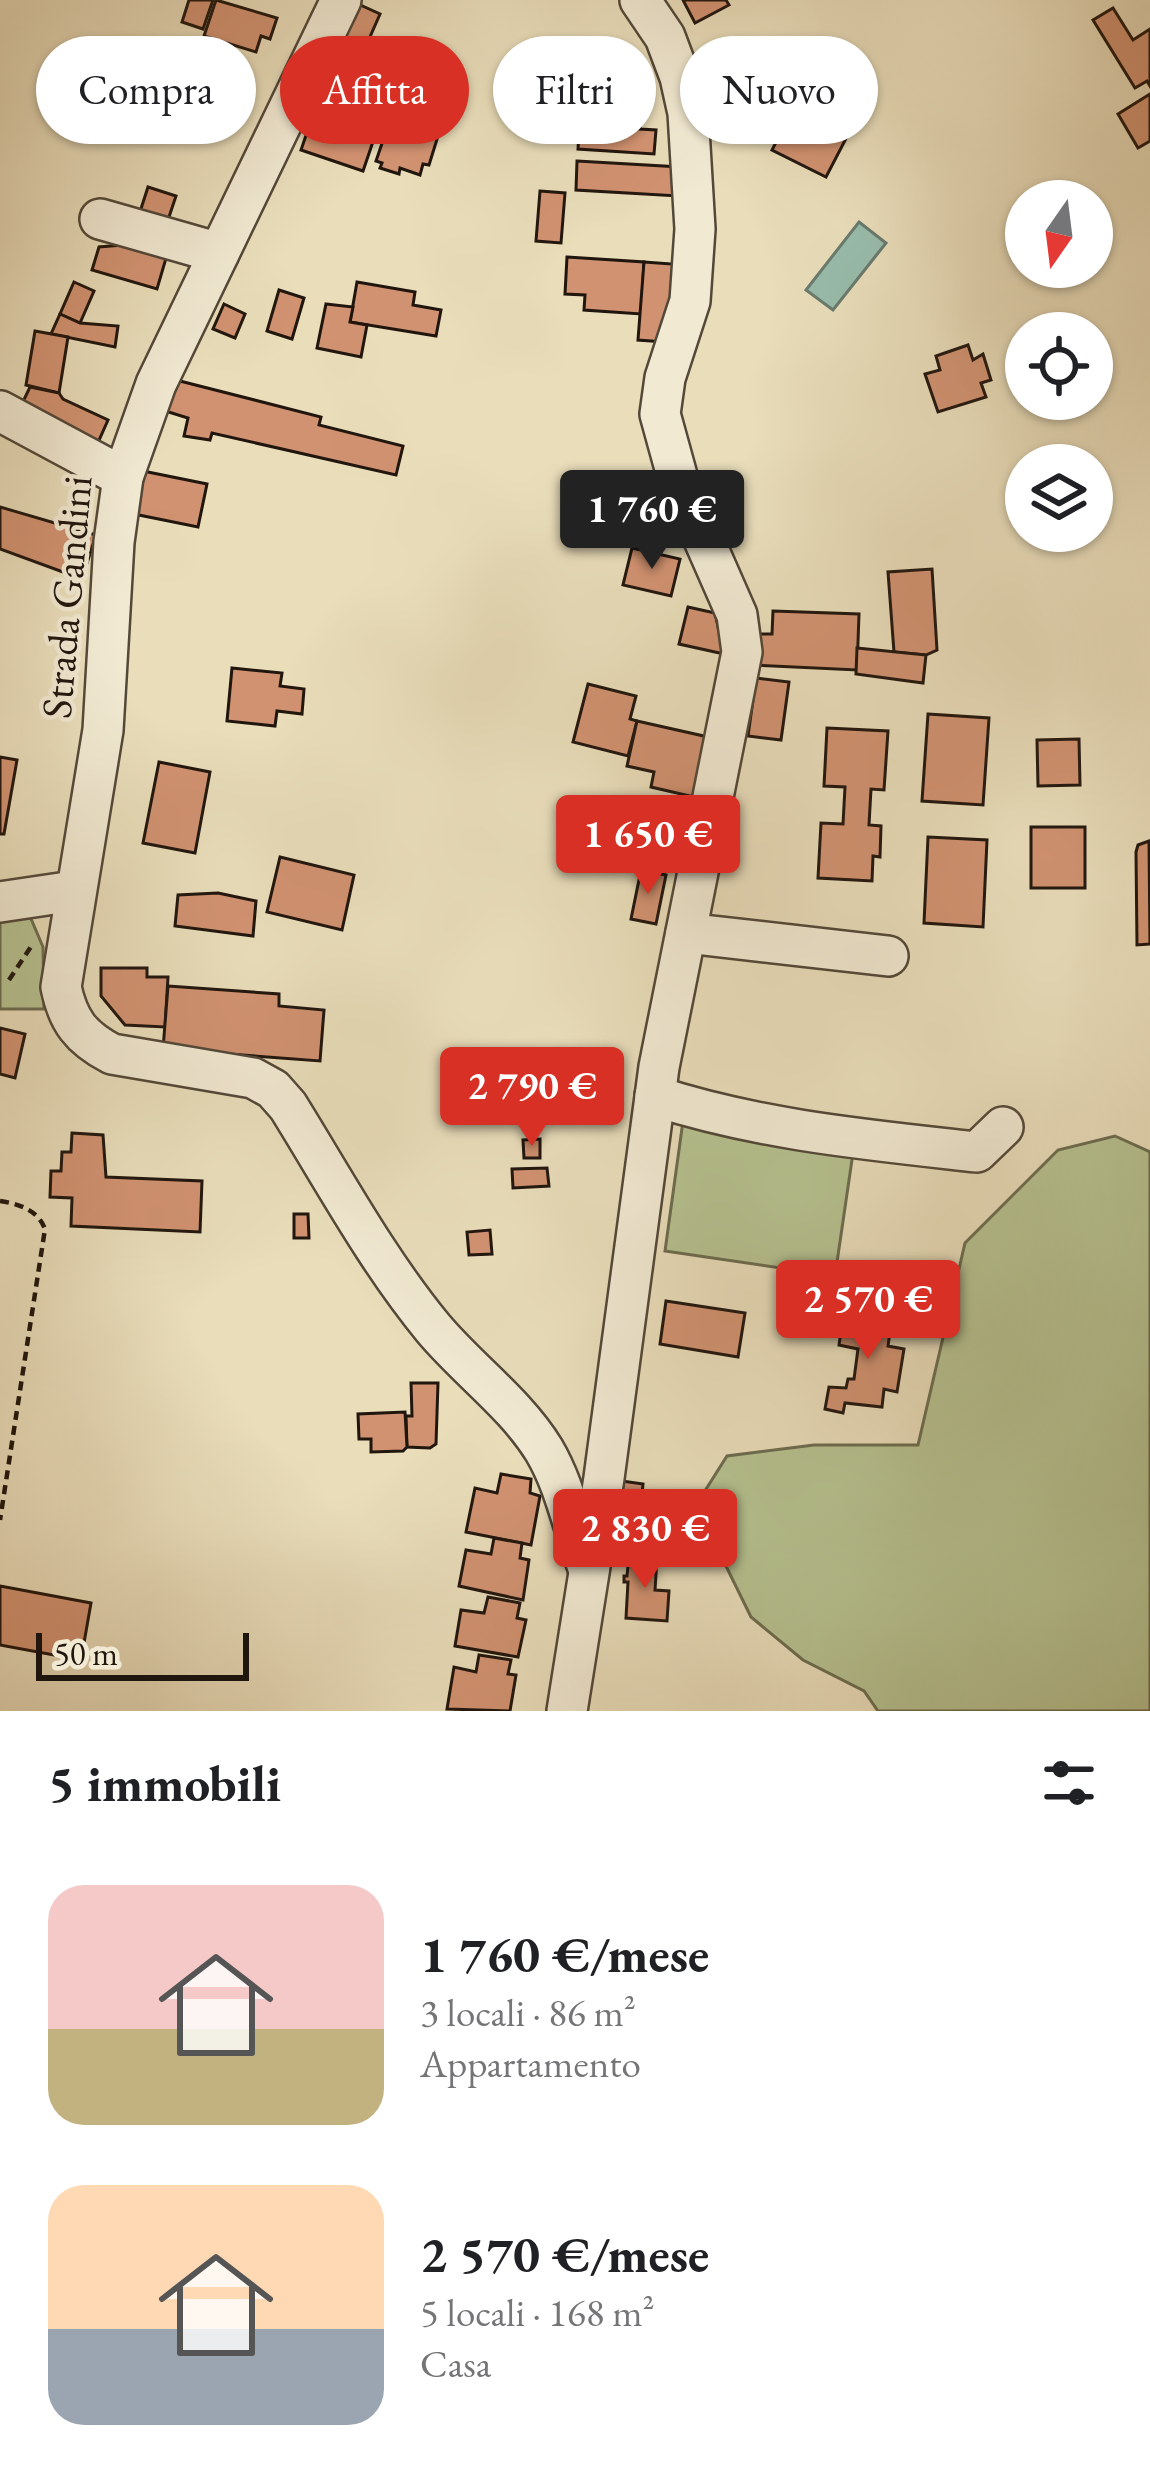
<!DOCTYPE html>
<html lang="it">
<head>
<meta charset="utf-8">
<style>
  body { margin:0; font-family:"EB Garamond",serif; background:#f2f2f2; color:#202124; height:100vh; display:flex; flex-direction:column; font-size:45px; white-space:nowrap }
  * { box-sizing:border-box; margin:0 }
  p { font-size:39px; color:#757577 }
  .icon { flex:none; width:66px; height:66px; fill:none; stroke:currentColor; stroke-width:2; stroke-linecap:round; stroke-linejoin:round }
  .map { position:relative; height:1711px; overflow:hidden }
  .details { display:flex; flex-direction:column; background:#fff; flex:1 }
  .details>* { flex:none }
  .hud { position:absolute; left:36px; top:36px; width:1080px; height:108px; display:flex; gap:24px }
  .needle { width:78px; rotate:194deg }
  .buttons { position:absolute; left:1005px; top:180px; display:grid; gap:24px }
  .buttons a { display:grid; place-items:center; width:108px; height:108px; border-radius:50%; background:#fff; box-shadow:0 3px 9px #0004; font-size:60px }
  .scale { position:absolute; left:36px; bottom:30px; width:213px; box-sizing:border-box; padding-left:12px; border:6px solid #21160e; border-top:0; font-size:33px; line-height:42px; white-space:nowrap; color:#21160e; -webkit-text-stroke:9px #f1e9d2; paint-order:stroke }
  .price { position:absolute; translate:-50% -102px; padding:0 27px; border-radius:12px; background:#d93025; color:#fff; font-size:39px; line-height:78px; filter:drop-shadow(0 3px 6px #0008) }
  .price::after { content:''; position:absolute; left:50%; top:72px; width:36px; height:27px; margin-left:-18px; background:inherit; clip-path:polygon(0 0,100% 0,50% 100%) }
  .price.current { background:#222; color:#fff }
  ul { padding:0; list-style:none }
  li { display:flex; align-items:center; gap:36px; height:300px; padding:0 48px }
  li span { display:grid; place-items:center; flex:none; width:336px; height:240px; border-radius:36px; color:#555 }
  li>.icon { margin-inline-start:auto }
  span .icon { width:144px; height:144px; fill:#fffc; stroke-width:1 }
  li b { font-size:51px }
  h2 { display:flex; justify-content:space-between; align-items:center; height:144px; padding:0 48px; font-size:51px }
  .tag { padding:0 42px; border-radius:54px; background:#fff; box-shadow:0 3px 9px #0004; font-size:42px; line-height:108px }
  .tag.current { background:#d93025; color:#fff }
  .map>svg:first-child { display:block }
</style>
</head>
<body>
<div class="map">
<svg width="1150" height="1711" viewBox="0 0 1150 1711">
  <rect width="100%" height="100%" fill="#e9ddba"/>
  <filter id="stains"><feTurbulence type="fractalNoise" baseFrequency=".00167" numOctaves="4"/><feColorMatrix values="0 0 0 0 .2 0 0 0 0 .09 0 0 0 0 .02 0 0 0 .5 -.17"/></filter>
  <radialGradient id="worn" r=".72"><stop offset=".6" stop-color="#630" stop-opacity="0"/><stop offset="1" stop-color="#630" stop-opacity=".3"/></radialGradient>
  <g fill="#b6c190" stroke="#6c6c4f" stroke-width="3">
    <path d="M29 914 43 947 44 1009H0V920Z"/>
    <path d="M683 1121 854 1146 835 1276 665 1251Z"/>
    <path d="M1115 1136 1150 1152V1711H878L864 1691 803 1660 751 1617 696 1505 727 1456 814 1445H918L965 1243 1058 1150Z"/>
  </g>
  <path fill="#98bcac" stroke="#687a6d" stroke-width="3" d="M859 222 886 243 833 310 806 290Z"/>
  <g fill="#d19271" stroke="#21160e" stroke-width="3">
    <path d="M189 0H213L203 29 182 22Z"/>
    <path d="M216 0 277 18 270 39 261 36 256 52 204 36Z"/>
    <path d="M683 0H726L729 5 695 23Z"/>
    <path d="M356 3 380 14 355 71 330 60Z"/>
    <path d="M1113 8 1133 40 1150 29V86L1147 81 1135 88 1093 20Z"/>
    <path d="M144 54 244 85 233 120 135 89Z"/>
    <path d="M1150 94V141L1138 148 1118 114Z"/>
    <path d="M581 100 641 104 640 129 656 130 654 154 578 149Z"/>
    <path d="M797 101 851 129 826 177 772 150Z"/>
    <path d="M317 103 379 124 363 171 301 150Z"/>
    <path d="M390 120 438 136 429 165 423 164 420 175 400 168 399 174 380 168 382 163 376 161Z"/>
    <path d="M577 161 680 167 678 196 576 190Z"/>
    <path d="M148 187 176 196 166 226 138 218Z"/>
    <path d="M540 191 565 193 561 243 536 241Z"/>
    <path d="M123 245 169 248 157 289 92 270 99 247Z"/>
    <path d="M567 257 644 262 641 314 584 310 585 295 565 294Z"/>
    <path d="M644 262 686 265 664 342 638 340Z"/>
    <path d="M74 282 94 291 80 323 60 314Z"/>
    <path d="M357 282 415 292 413 305 441 310 436 336 350 322Z"/>
    <path d="M279 290 304 298 292 339 267 331Z"/>
    <path d="M224 304 245 314 235 338 213 329Z"/>
    <path d="M326 304 353 307 350 322 367 325 361 357 317 348Z"/>
    <path d="M60 314 80 323 118 326 115 347 51 334Z"/>
    <path d="M35 331 68 337 59 393 26 385Z"/>
    <path d="M968 345 973 360 983 354 991 380 981 383 986 397 938 412 925 374 940 370 936 356Z"/>
    <path d="M172 379 321 417 319 425 403 446 396 475 212 433 210 440 184 436 188 418 159 409Z"/>
    <path d="M30 387 59 393 63 399 108 420 96 447 19 410Z"/>
    <path d="M138 470 207 484 198 527 129 513Z"/>
    <path d="M0 507 96 535 82 579 0 549Z"/>
    <path d="M632 548 680 559 671 596 623 585Z"/>
    <path d="M932 569 937 650 926 655 894 652 888 572Z"/>
    <path d="M688 607 715 613 724 654 679 644Z"/>
    <path d="M773 611 859 614 857 670 754 665 755 634H772Z"/>
    <path d="M857 648 926 655 923 683 856 674Z"/>
    <path d="M232 668 282 673 280 686 304 689 302 714 277 711 275 726 227 721Z"/>
    <path d="M756 678 789 682 781 740 748 736Z"/>
    <path d="M588 684 636 696 630 719 637 721 628 756 573 742Z"/>
    <path d="M928 714 989 718 983 805 922 801Z"/>
    <path d="M637 721 708 737 694 797 651 787 654 772 627 766Z"/>
    <path d="M827 728 888 731 884 790 871 789 869 825 881 826 880 857 873 856 872 881 818 878 821 823 843 824 845 787 824 786Z"/>
    <path d="M1079 739 1080 785 1038 786 1037 740Z"/>
    <path d="M0 757 17 760 4 834H0Z"/>
    <path d="M159 762 210 772 195 853 143 843Z"/>
    <rect x="1031" y="827" width="54" height="61"/>
    <path d="M928 837 987 840 983 927 924 923Z"/>
    <path d="M1149 841 1150 944 1137 945 1136 852 1138 845Z"/>
    <path d="M280 857 354 875 342 930 267 912Z"/>
    <path d="M641 870 666 875 656 924 631 919Z"/>
    <path d="M218 893 256 901 253 936 175 926 178 895Z"/>
    <path d="M101 968H147V977H168L165 1027 125 1025 101 996Z"/>
    <path d="M168 986 279 994V1006L324 1010 320 1061 163 1049Z"/>
    <path d="M0 1028 25 1034 15 1078 0 1074Z"/>
    <path d="M72 1133 103 1135 106 1177 202 1181 200 1232 71 1226 72 1198 50 1197 51 1171H61L62 1152H71Z"/>
    <path d="M540 1139V1158H524L523 1140Z"/>
    <path d="M547 1168 549 1186 513 1188 512 1169Z"/>
    <path d="M294 1214H308L309 1238H294Z"/>
    <path d="M490 1230 492 1254 469 1255 467 1232Z"/>
    <path d="M666 1301 745 1313 738 1357 660 1344Z"/>
    <path d="M844 1311 892 1318 888 1346 904 1349 897 1392 884 1389 882 1407 845 1403 843 1413 825 1409 829 1387 846 1388 848 1379H854L858 1349 839 1345Z"/>
    <path d="M411 1383H438L436 1444 430 1448 407 1447 406 1416H412Z"/>
    <path d="M405 1412 407 1447 403 1451 371 1452V1439H359L358 1414Z"/>
    <path d="M501 1474 531 1479 530 1493 540 1496 531 1545 466 1532 475 1488 497 1493Z"/>
    <path d="M608 1479 643 1484 641 1505 649 1507 646 1524 659 1526 657 1558 598 1552Z"/>
    <path d="M494 1538 522 1543 520 1558 529 1560 523 1600 459 1586 466 1550 491 1554Z"/>
    <path d="M629 1556 657 1558 655 1590 669 1591 667 1621 626 1618 628 1582H624V1576H627Z"/>
    <path d="M0 1586 91 1603 81 1660 0 1645Z"/>
    <path d="M488 1597 520 1603 517 1618 526 1620 518 1657 455 1646 461 1610 484 1613Z"/>
    <path d="M479 1655 511 1660 508 1674 516 1675 510 1711 447 1709 454 1667 476 1672Z"/>
  </g>
  <g fill="none" stroke-linecap="round" stroke-linejoin="round">
    <g stroke="#534839" stroke-width="44">
      <g id="minor">
        <path d="M341 0 156 384 123 477 114 542 103 730 61 987C68 1021 81 1038 112 1054L253 1078 273 1089 288 1106C334 1180 377 1260 433 1328 468 1370 515 1403 544 1450 566 1487 573 1530 589 1570"/>
        <path d="M100 219 219 253"/>
        <path d="M0 411 123 477"/>
        <path d="M0 902 74 891"/>
        <path d="M686 933 888 956"/>
        <path d="M655 1096C759 1130 869 1140 977 1152L1003 1127"/>
        <path d="M567 1711 604 1478 659 1067 742 652 737 615 679 483 660 414 665 378 690 301 695 229 688 113 680 77 665 37 640 0"/>
      </g>
    </g>
    <g stroke="#21160e" stroke-width="4.5" stroke-dasharray="9 6" stroke-linecap="butt">
      <path d="M9 980 32 945"/>
      <path d="M0 1201C19 1204 38 1210 45 1229L0 1520"/>
    </g>
    <use href="#minor" stroke="#f1e9d2" stroke-width="39"/>
  </g>
  <g text-anchor="middle" stroke-width="9" stroke-linejoin="round" paint-order="stroke">
    <g font-size="42" fill="#21160e" stroke="#f1e9d2">
      <text transform="translate(66 597) rotate(-85)" y="15">Strada Gandini</text>
    </g>
  </g>
  <rect width="100%" height="100%" filter="url(#stains)"/>
  <rect width="100%" height="100%" fill="url(#worn)"/>
</svg>
<div class="buttons">
<a><svg class="needle" viewBox="-14 -14 28 28"><path d="M0-13l5 13h-10z" fill="#e53935"/><path d="M0 13l5-13h-10z" fill="#757577"/></svg></a>
<a><svg class="icon" aria-label="locate" viewBox="0 0 24 24"><circle cx="12" cy="12" r="6"/><path d="M12 2v4M12 18v4M2 12h4M18 12h4"/></svg></a>
<a><svg class="icon" aria-label="layers" viewBox="0 0 24 24"><path d="M12 4l9 5-9 5-9-5zM3 14l9 5 9-5"/></svg></a>
</div>
<div class="scale">50 m</div>
<b class="price current" style="left:652px;top:572px">1 760 €</b>
<b class="price" style="left:648px;top:897px">1 650 €</b>
<b class="price" style="left:532px;top:1149px">2 790 €</b>
<b class="price" style="left:868px;top:1362px">2 570 €</b>
<b class="price" style="left:645px;top:1591px">2 830 €</b>
<div class="hud">
<a class="tag">Compra</a>
<a class="tag current">Affitta</a>
<a class="tag">Filtri</a>
<a class="tag">Nuovo</a>
</div>
</div>
<section class="details">
<h2>5 immobili<svg class="icon" aria-label="filters" viewBox="0 0 24 24"><path d="M4 7h16M4 17h16"/><circle cx="9" cy="7" r="2"/><circle cx="15" cy="17" r="2"/></svg></h2>
<ul>
<li><span style="background:linear-gradient(#f6c9c9 60%,#c2b280 0)"><svg class="icon" aria-label="home" viewBox="0 0 24 24"><path d="M3 11l9-7 9 7M6 9v11h12V9"/></svg></span><div><b>1 760 €/mese</b><p>3 locali · 86 m²</p><p>Appartamento</p></div></li>
<li><span style="background:linear-gradient(#ffd9b3 60%,#9aa5b1 0)"><svg class="icon" aria-label="home" viewBox="0 0 24 24"><path d="M3 11l9-7 9 7M6 9v11h12V9"/></svg></span><div><b>2 570 €/mese</b><p>5 locali · 168 m²</p><p>Casa</p></div></li>
</ul>
</section>
</body>
</html>
